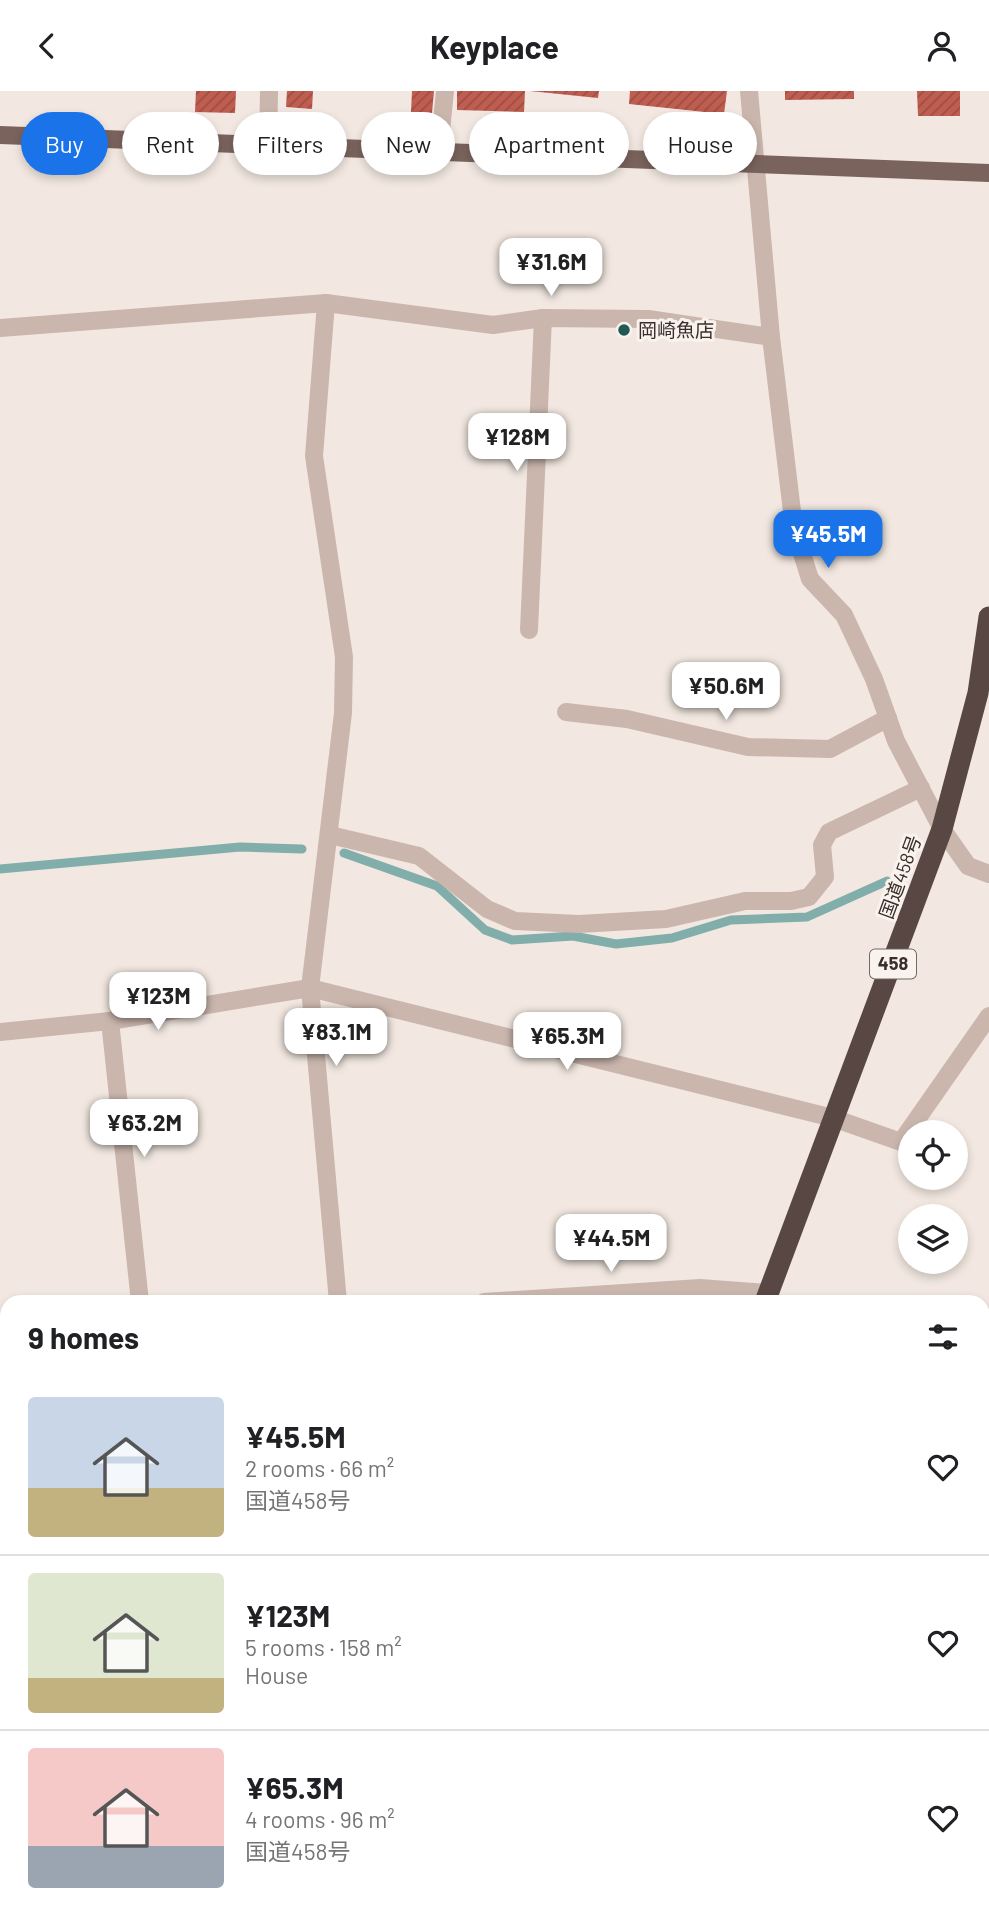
<!DOCTYPE html>
<html lang="en">
<head>
<meta charset="utf-8">
<style>
  body { margin:0; font-family:Barlow,"Noto Sans JP",sans-serif; background:#f2f2f2; color:#202124; height:100vh; display:flex; flex-direction:column; font-size:26px; white-space:nowrap }
  * { box-sizing:border-box; margin:0 }
  p { font-size:23px; color:#757577 }
  .icon { flex:none; width:38px; height:38px; fill:none; stroke:currentColor; stroke-width:2; stroke-linecap:round; stroke-linejoin:round }
  .map { position:relative; flex:1; overflow:hidden }
  .panel { position:absolute; left:0px; top:1204px; width:990px; height:623px; display:flex; flex-direction:column; background:#fff; border-radius:21px 21px 0 0; box-shadow:0 4px 10px #0003 }
  .panel>* { flex:none }
  .hud { position:absolute; left:21px; top:21px; width:948px; height:63px; display:flex; gap:14px }
  .controls { position:absolute; left:898px; top:1029px; display:grid; gap:14px }
  .controls a { display:grid; place-items:center; width:70px; height:70px; border-radius:50%; background:#fff; box-shadow:0 4px 10px #0003; font-size:35px }
  .price { position:absolute; translate:-50% -60px; padding:0 16px; border-radius:14px; background:#fff; color:#222; font-size:23px; line-height:46px; filter:drop-shadow(0 2px 4px #0008) }
  .price::after { content:''; position:absolute; left:50%; top:42px; width:21px; height:16px; margin-left:-10px; background:inherit; clip-path:polygon(0 0,100% 0,50% 100%) }
  .price.current { background:#1a73e8; color:#fff }
  ul { padding:0; list-style:none }
  li { display:flex; align-items:center; gap:21px; height:175px; padding:0 28px }
  li+li { border-top:2px solid #e0e0e0 }
  li span { display:grid; place-items:center; flex:none; width:196px; height:140px; border-radius:7px; color:#555 }
  li>.icon { margin-inline-start:auto }
  span .icon { width:84px; height:84px; fill:#fffc; stroke-width:1 }
  li b { font-size:30px }
  h2 { display:flex; justify-content:space-between; align-items:center; height:84px; padding:0 28px; font-size:30px }
  .pill { padding:0 24px; border-radius:32px; background:#fff; box-shadow:0 4px 10px #0003; font-size:24px; line-height:63px }
  .pill.current { background:#1a73e8; color:#fff }
  header { display:flex; justify-content:space-between; align-items:center; height:91px; padding:0 28px; background:#fff; font-size:32px; font-weight:700 }
  .map>svg:first-child { display:block }
</style>
</head>
<body>
<header><svg class="icon" aria-label="back" viewBox="0 0 24 24"><path d="M15 5l-7 7 7 7"/></svg>Keyplace<svg class="icon" aria-label="person" viewBox="0 0 24 24"><circle cx="12" cy="8" r="4"/><path d="M4 21q1-7 8-7t8 7"/></svg></header>
<div class="map">
<svg width="989" height="1827" viewBox="0 0 989 1827">
  <defs>
    <pattern id="building-hatch" width="6" height="6" patternUnits="userSpaceOnUse" patternTransform="scale(1.75)"><rect width="6" height="6" fill="#c05d51"/><path d="M-1 1l2-2M0 6l6-6M5 7l2-2" fill="none" stroke="#9d4d43"/></pattern>
  </defs>
  <rect width="100%" height="100%" fill="#f2e8e1"/>
  <g fill="none" stroke-linecap="round" stroke-linejoin="round">
    <g stroke="#81aeaa" stroke-width="9">
      <path d="M344 762 437 795 485 839 512 849 573 845 616 853 672 847 731 829 807 826 887 790"/>
      <path d="M0 778 240 756 302 758"/>
    </g>
  </g>
  <g fill="url(#building-hatch)">
    <path d="M196 0H236L235 22 195 21Z"/>
    <path d="M287 0H313L312 18 286 16Z"/>
    <path d="M412 0H434L432 22 411 21Z"/>
    <path d="M457 0H525L524 21 457 19Z"/>
    <path d="M530 0H599L598 7Z"/>
    <path d="M630 0H727L724 23 629 13Z"/>
    <path d="M785 0H854V8L785 9Z"/>
    <path d="M917 0H960V25H918Z"/>
  </g>
  <g fill="none" stroke-linecap="round" stroke-linejoin="round">
    <g stroke="#cab6ad" stroke-width="18">
      <path d="M749 0 771 246 794 437 810 488 844 524 874 588 896 650 942 738 968 775 989 783"/>
      <path d="M268 54 269 0"/>
      <path d="M439 60 445 0"/>
      <path d="M326 212 314 365 344 566 343 622 310 897 338 1211"/>
      <path d="M0 237 326 212 493 234 543 227 648 228 771 246"/>
      <path d="M529 539 543 227"/>
      <path d="M566 621 627 628 748 656 830 658 888 627"/>
      <path d="M330 744 419 765 487 818 515 830 579 833 666 828 745 810H791L809 806 825 786 822 754 829 741 921 697"/>
      <path d="M110 930 140 1211"/>
      <path d="M0 941 110 930 310 897 833 1027 901 1051 989 925"/>
      <path d="M484 1211 700 1197 767 1202"/>
      <path d="M0 1319H7"/>
      <path d="M984 1436 989 1435"/>
      <path d="M0 1524 7 1523"/>
      <path d="M984 1624H989"/>
    </g>
    <path stroke="#7a635d" stroke-width="18" d="M0 44 989 82"/>
    <g stroke="#594743" stroke-width="21">
      <path d="M765 1211 942 738 978 602 989 526"/>
      <path d="M687 1820V1827"/>
    </g>
  </g>
  <circle fill="#225955" stroke="#faf2ed" stroke-width="2.5" cx="624" cy="239" r="7"/>
  <g text-anchor="middle" stroke-width="6" stroke-linejoin="round" paint-order="stroke">
    <rect fill="#faf2ed" stroke="#736965" stroke-width="2" x="870" y="858.5" width="46" height="29" rx="5"/>
    <g font-size="18" font-weight="bold" fill="#392e2b">
      <text x="893" y="879">458</text>
    </g>
    <g font-size="19" fill="#392e2b" stroke="#faf2ed" text-anchor="start">
      <text x="638" y="246">岡崎魚店</text>
    </g>
    <g font-size="19" fill="#392e2b" stroke="#faf2ed">
      <text transform="translate(900 786) rotate(-70)" y="7">国道458号</text>
    </g>
  </g>
</svg>
<div class="controls">
<a><svg class="icon" aria-label="locate" viewBox="0 0 24 24"><circle cx="12" cy="12" r="6"/><path d="M12 2v4M12 18v4M2 12h4M18 12h4"/></svg></a>
<a><svg class="icon" aria-label="layers" viewBox="0 0 24 24"><path d="M12 4l9 5-9 5-9-5zM3 14l9 5 9-5"/></svg></a>
</div>
<b class="price" style="left:551px;top:207px">¥31.6M</b>
<b class="price" style="left:517px;top:382px">¥128M</b>
<b class="price current" style="left:828px;top:479px">¥45.5M</b>
<b class="price" style="left:726px;top:631px">¥50.6M</b>
<b class="price" style="left:158px;top:941px">¥123M</b>
<b class="price" style="left:336px;top:977px">¥83.1M</b>
<b class="price" style="left:567px;top:981px">¥65.3M</b>
<b class="price" style="left:144px;top:1068px">¥63.2M</b>
<b class="price" style="left:611px;top:1183px">¥44.5M</b>
<div class="hud">
<a class="pill current">Buy</a>
<a class="pill">Rent</a>
<a class="pill">Filters</a>
<a class="pill">New</a>
<a class="pill">Apartment</a>
<a class="pill">House</a>
</div>
<section class="panel">
<h2>9 homes<svg class="icon" aria-label="filters" viewBox="0 0 24 24"><path d="M4 7h16M4 17h16"/><circle cx="9" cy="7" r="2"/><circle cx="15" cy="17" r="2"/></svg></h2>
<ul>
<li><span style="background:linear-gradient(#c9d6e8 65%,#c2b280 0)"><svg class="icon" aria-label="home" viewBox="0 0 24 24"><path d="M3 11l9-7 9 7M6 9v11h12V9"/></svg></span><div><b>¥45.5M</b><p>2 rooms · 66 m²</p><p>国道458号</p></div><svg class="icon" aria-label="heart" viewBox="0 0 24 24"><path d="M12 20l-8-8c-3-5 5-10 8-4 3-6 11-1 8 4z"/></svg></li>
<li><span style="background:linear-gradient(#dfe7d0 75%,#c2b280 0)"><svg class="icon" aria-label="home" viewBox="0 0 24 24"><path d="M3 11l9-7 9 7M6 9v11h12V9"/></svg></span><div><b>¥123M</b><p>5 rooms · 158 m²</p><p>House</p></div><svg class="icon" aria-label="heart" viewBox="0 0 24 24"><path d="M12 20l-8-8c-3-5 5-10 8-4 3-6 11-1 8 4z"/></svg></li>
<li><span style="background:linear-gradient(#f6c9c9 70%,#9aa5b1 0)"><svg class="icon" aria-label="home" viewBox="0 0 24 24"><path d="M3 11l9-7 9 7M6 9v11h12V9"/></svg></span><div><b>¥65.3M</b><p>4 rooms · 96 m²</p><p>国道458号</p></div><svg class="icon" aria-label="heart" viewBox="0 0 24 24"><path d="M12 20l-8-8c-3-5 5-10 8-4 3-6 11-1 8 4z"/></svg></li>
</ul>
</section>
</div>
</body>
</html>
